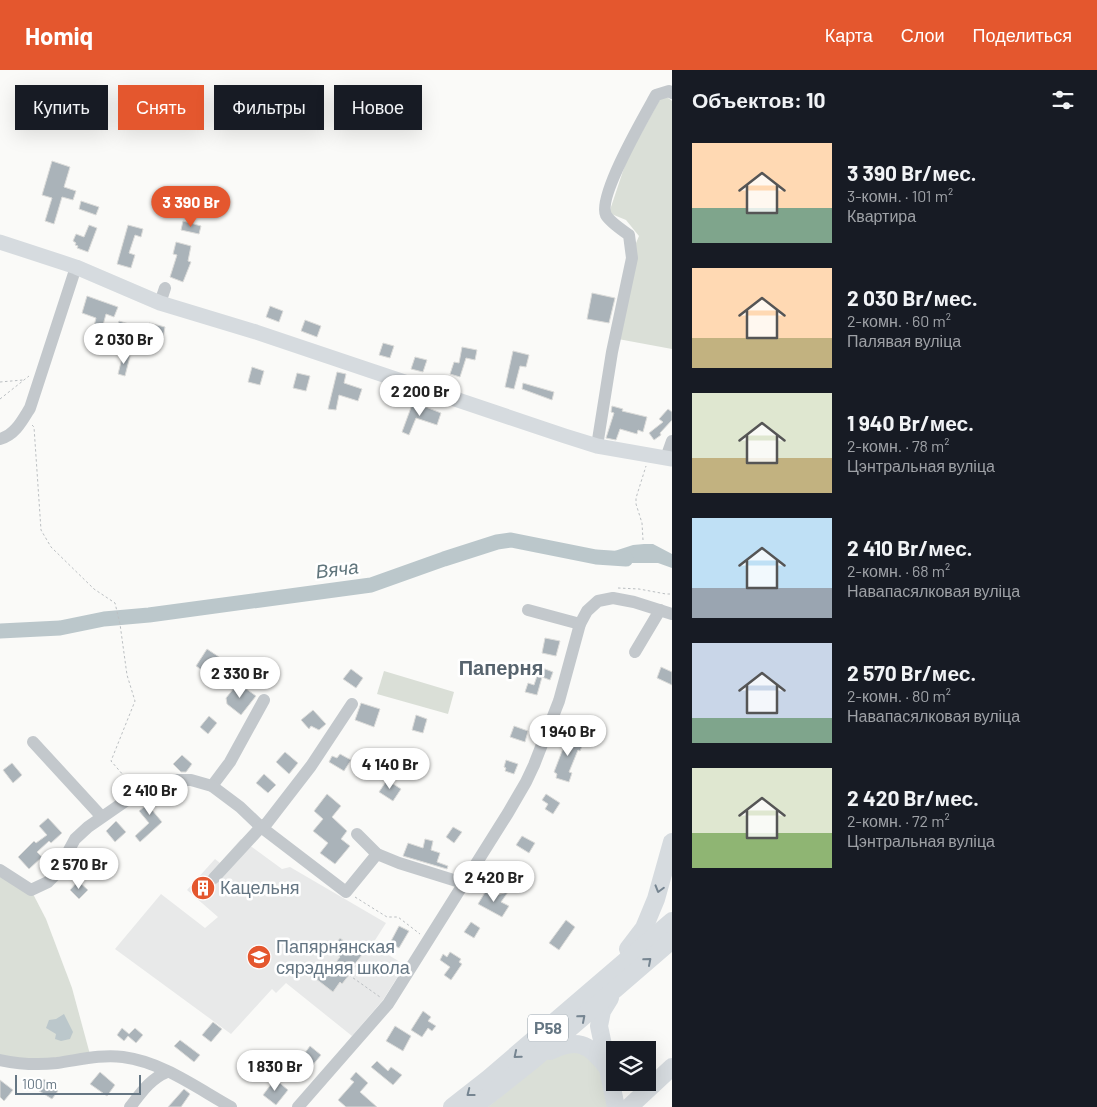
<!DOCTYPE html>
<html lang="ru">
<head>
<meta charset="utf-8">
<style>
  body { margin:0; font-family:Barlow,sans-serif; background:#242831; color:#f1f3f6; height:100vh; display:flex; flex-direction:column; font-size:19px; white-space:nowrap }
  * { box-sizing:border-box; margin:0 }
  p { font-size:16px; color:#9ea1a6 }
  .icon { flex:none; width:28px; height:28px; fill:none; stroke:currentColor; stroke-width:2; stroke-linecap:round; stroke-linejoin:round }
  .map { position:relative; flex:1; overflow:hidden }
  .side { display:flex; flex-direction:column; background:#171b24; width:425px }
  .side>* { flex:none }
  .guide { position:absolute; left:15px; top:15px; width:475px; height:45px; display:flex; gap:10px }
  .buttons { position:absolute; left:606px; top:971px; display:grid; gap:10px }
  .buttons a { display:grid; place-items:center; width:50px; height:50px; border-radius:0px; background:#171b24; box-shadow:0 5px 20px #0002; font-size:25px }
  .scale { position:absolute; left:15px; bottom:12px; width:126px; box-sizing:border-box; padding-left:5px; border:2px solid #657683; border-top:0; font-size:14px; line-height:18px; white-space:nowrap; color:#657683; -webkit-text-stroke:4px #fff; paint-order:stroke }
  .price { position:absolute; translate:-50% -42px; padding:0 11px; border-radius:18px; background:#fff; color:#222; font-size:16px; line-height:32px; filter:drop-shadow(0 1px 2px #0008) }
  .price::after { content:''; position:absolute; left:50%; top:30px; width:15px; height:11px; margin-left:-8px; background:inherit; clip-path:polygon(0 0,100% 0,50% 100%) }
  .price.current { background:#e4572e; color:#fff }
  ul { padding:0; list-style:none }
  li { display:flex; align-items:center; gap:15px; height:125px; padding:0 20px }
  li span { display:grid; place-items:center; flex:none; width:140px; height:100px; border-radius:0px; color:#555 }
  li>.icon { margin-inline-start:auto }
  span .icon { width:60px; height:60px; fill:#fffc; stroke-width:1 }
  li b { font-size:21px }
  h2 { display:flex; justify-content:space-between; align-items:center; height:60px; padding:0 20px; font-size:21px }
  .pill { padding:0 18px; border-radius:0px; background:#171b24; box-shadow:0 5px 20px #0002; font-size:18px; line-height:45px }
  .pill.current { background:#e4572e; color:#fff }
  header { display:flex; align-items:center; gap:30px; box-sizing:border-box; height:70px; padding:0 25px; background:#e4572e; color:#fff }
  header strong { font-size:24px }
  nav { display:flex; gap:28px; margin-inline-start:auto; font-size:18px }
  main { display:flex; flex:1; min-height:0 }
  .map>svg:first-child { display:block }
</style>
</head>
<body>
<header>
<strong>Homiq</strong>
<nav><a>Карта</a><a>Слои</a><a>Поделиться</a></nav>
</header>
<main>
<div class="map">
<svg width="672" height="1037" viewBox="0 0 672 1037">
  <rect width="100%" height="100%" fill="#fafaf8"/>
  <path fill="#e8e9e9" d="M241 769 282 799 290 797 386 853 372 875 405 895 383 930 352 966 286 913 276 923 272 919 231 964 115 879 161 824 205 858 218 847 187 820 215 789 220 793Z"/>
  <g fill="#dadfd7">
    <path d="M663 24 672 31V279L618 269 633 180 639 166 626 150 609 143 627 89Z"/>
    <path d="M384 601 454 622 448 644 377 624Z"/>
    <path d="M0 800 31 820 46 849 72 918 91 988 0 990Z"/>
    <path d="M571 977 598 992 608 1031 607 1037H488L553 983Z"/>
  </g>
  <g fill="#bbc7cb">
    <path d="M644 474H653L672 484V498L658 493H624L596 487 633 475Z"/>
    <path d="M64 944 73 962 70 969 61 971 55 969 56 964 46 958 49 950 56 949Z"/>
  </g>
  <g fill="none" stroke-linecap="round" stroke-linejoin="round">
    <path stroke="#bbc7cb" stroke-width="15" d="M0 561 60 558 104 549 149 545 371 515 444 489 497 472 511 470 596 487 626 489"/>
  </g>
  <g fill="#aab3b9" stroke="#dcdcda">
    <path d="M52 91 70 97 64 117 76 121 73 130 62 127 54 154 45 151 52 128 42 125Z"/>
    <path d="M81 131 99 137 96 145 79 139Z"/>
    <path d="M183 151 201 156 199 164 181 160Z"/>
    <path d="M89 155 97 158 88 182 77 178 78 176 75 175 76 173 73 171 76 164 84 167Z"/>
    <path d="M128 155 143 159 141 167 135 165 129 183 135 185 131 198 117 194Z"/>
    <path d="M176 172 191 176 188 191 191 192 183 212 170 207 177 185 173 184Z"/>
    <path d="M592 223 615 228 609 253 587 249Z"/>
    <path d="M87 226 118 237 114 247 106 244 102 259 94 256 96 248 82 243Z"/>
    <path d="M270 236 283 241 279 252 266 247Z"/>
    <path d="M305 250 321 256 317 267 301 261Z"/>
    <path d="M119 251 129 254 128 257 135 259 131 274 114 269Z"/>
    <path d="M149 253 165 257 163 268 147 265Z"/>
    <path d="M383 273 394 276 390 288 379 285Z"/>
    <path d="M462 277 477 280 475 290 466 288 460 307 450 304 454 292 459 293Z"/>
    <path d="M513 281 529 285 526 297 520 296 514 319 505 317Z"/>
    <path d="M123 284 130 286 125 306 118 304Z"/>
    <path d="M415 287 427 290 423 302 411 299Z"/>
    <path d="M252 297 264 301 260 315 248 312Z"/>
    <path d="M337 302 346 304 344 313 362 319 358 331 339 325 336 340 328 339Z"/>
    <path d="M297 303 310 306 306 321 293 318Z"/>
    <path d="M523 313 554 322 552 330 522 319Z"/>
    <path d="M413 332 441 343 437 355 416 348 409 365 402 362Z"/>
    <path d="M612 336 623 339 622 341 647 347 643 362 638 360 637 364 620 359 616 370 606 368 614 343 611 342Z"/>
    <path d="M668 339 672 342V350L660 363 661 365 654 370 649 363 663 352 659 349Z"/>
    <path d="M545 568 560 571 556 586 542 583Z"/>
    <path d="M207 579 222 589 211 606 196 596Z"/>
    <path d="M540 597 553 602 550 610 542 607 537 625 525 622 528 613 534 615Z"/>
    <path d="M661 597 672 602V615L657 608Z"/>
    <path d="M351 599 363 608 356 618 343 609Z"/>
    <path d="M238 613 256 626 241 645 227 634 226 628Z"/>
    <path d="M361 633 380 639 374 657 355 650Z"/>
    <path d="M313 640 326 654 319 660 311 656 309 659 301 650Z"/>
    <path d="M416 645 427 649 423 663 412 660Z"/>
    <path d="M209 646 217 653 208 664 200 657Z"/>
    <path d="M514 656 528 661 525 672 510 667Z"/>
    <path d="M569 663 585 669 580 681 578 680 569 702 572 703 569 712 556 708 557 704 554 702Z"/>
    <path d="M285 682 298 693 289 704 276 692Z"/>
    <path d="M340 684 351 690 344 701 329 692 332 686 337 688Z"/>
    <path d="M182 685 192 694 186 702H181L173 694Z"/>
    <path d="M506 690 518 694 514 704 505 701 506 698 504 697Z"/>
    <path d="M12 693 22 705 13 713 3 700Z"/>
    <path d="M264 704 276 715 268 723 256 713Z"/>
    <path d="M387 710 401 719 393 731 379 722Z"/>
    <path d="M154 722 162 730 152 740 162 752 140 772 135 766 149 753 139 741 149 733 144 728Z"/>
    <path d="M327 724 341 736 332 747 347 761 341 769 350 776 335 794 320 783 328 773 313 761 323 749 314 741Z"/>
    <path d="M546 724 560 733 553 744 545 739 548 734 542 730Z"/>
    <path d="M48 748 62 763 51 773 49 771 37 782 42 787 29 799 18 787 34 771 36 773 47 765 39 756Z"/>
    <path d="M116 751 126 762 115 772 106 761Z"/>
    <path d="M453 757 462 762 454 773 446 767Z"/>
    <path d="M522 766 535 773 529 783 516 775Z"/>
    <path d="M425 769 433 771 431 780 440 783 437 792 448 796 447 799 403 786 408 773 423 778Z"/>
    <path d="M507 792 522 804 526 798 532 802 522 817 513 812 511 814 498 803Z"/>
    <path d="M206 806V811L212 816 201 828 193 822Z"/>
    <path d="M78 811 88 820 79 829 70 820Z"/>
    <path d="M487 819 497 825 508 822 501 832 509 836 502 847 478 834Z"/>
    <path d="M566 850 575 857 559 880 549 873Z"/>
    <path d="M471 852 480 858 474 868 464 862Z"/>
    <path d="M399 856 409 861 399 878 390 873Z"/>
    <path d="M340 868 362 885 354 895 356 896 342 914 340 912 333 922 311 905 320 894 329 901 340 887 331 880Z"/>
    <path d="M450 882 461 889 459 892 462 894 451 910 444 905 450 897 440 890 443 884 447 887Z"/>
    <path d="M423 941 431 947 428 951 436 956 432 961 428 958 422 967 411 960Z"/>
    <path d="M213 952 222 959 211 972 202 965Z"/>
    <path d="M395 956 411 966 403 981 386 971Z"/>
    <path d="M122 958 129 964 135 958 143 965 136 973 128 966 124 971 117 965Z"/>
    <path d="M180 970 200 985 194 992 174 976Z"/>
    <path d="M310 976 321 985 303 1007 293 999Z"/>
    <path d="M377 991 388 1001 391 997 402 1005 393 1015 371 997Z"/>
    <path d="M100 1002 115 1015 107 1026 90 1014Z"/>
    <path d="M356 1002 368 1013 360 1022 377 1037H346L338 1030 354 1012 350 1009Z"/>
    <path d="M44 1009 58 1021 52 1029 36 1019Z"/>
    <path d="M275 1009 288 1020 276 1035 263 1025Z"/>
    <path d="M0 1010 13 1020 4 1031 0 1027Z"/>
    <path d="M184 1019 190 1024 181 1037H168Z"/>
  </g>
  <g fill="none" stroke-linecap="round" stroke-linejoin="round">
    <g stroke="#bbbfc2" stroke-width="1" stroke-dasharray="2.5 2.5" stroke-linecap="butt">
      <path d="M0 312 23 310"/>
      <path d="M0 329 29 306"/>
      <path d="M32 355 34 357 41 460 51 477 94 519 115 533 120 554 127 605 135 631 111 691 131 714"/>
      <path d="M643 470 642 453 636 434V428L646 396"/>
      <path d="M618 518 639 519 666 524H672"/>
      <path d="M355 827 387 847H398L420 864"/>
      <path d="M349 905 380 927"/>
    </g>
    <g stroke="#c3c8cc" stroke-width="12">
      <path d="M160 233 165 218"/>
      <path d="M0 369C15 365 22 351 30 338L76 197"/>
      <path d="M597 376 612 282 632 188 629 165C622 160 610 152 606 145 597 127 645 45 656 25L669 21 672 23"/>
      <path d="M666 388 672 371"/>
      <path d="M528 540 580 554"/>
      <path d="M635 582 660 540"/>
      <path d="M33 672 101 746"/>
      <path d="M212 716 230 692 264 630"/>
      <path d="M357 764 377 784 399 793 463 813"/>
      <path d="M0 800 31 820 48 812 56 804 75 769 88 757 150 714 168 710H191L212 716 240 737 261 757 346 822 377 784"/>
      <path d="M214 808 261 757 267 753 311 696 352 634"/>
      <path d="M0 990C19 994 38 995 57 993 79 990 101 984 123 987 162 992 197 1018 231 1037"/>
      <path d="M130 1037C141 1023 150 1009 167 1002"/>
      <path d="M298 1037 388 934 508 743 526 712 534 695 559 631 580 554 587 541 598 531 613 528 634 532 672 544"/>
    </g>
    <path stroke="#d6dbdf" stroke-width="15" d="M0 172 76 197 160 233 256 262 565 366 597 376 672 389"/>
    <g stroke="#d6dbdf" stroke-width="18">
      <path d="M628 879 644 858 656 829 672 772"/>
      <path d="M610 928 602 941 599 956 616 1037"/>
      <path d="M550 981C576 968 589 973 606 996"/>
      <path d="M452 1037 489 1008 672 851"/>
      <path d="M474 1037 532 991 672 870"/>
      <path d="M629 1037 672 997"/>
    </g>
  </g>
  <defs><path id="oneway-chevron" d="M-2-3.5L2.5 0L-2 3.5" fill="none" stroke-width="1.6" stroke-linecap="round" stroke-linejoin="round" transform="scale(1.25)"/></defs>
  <g stroke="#768591">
    <use href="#oneway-chevron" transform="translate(659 819) rotate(106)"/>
    <use href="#oneway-chevron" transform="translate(648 891) rotate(-41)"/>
    <use href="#oneway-chevron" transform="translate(582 948) rotate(-41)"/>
    <use href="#oneway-chevron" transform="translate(517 985) rotate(140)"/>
    <use href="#oneway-chevron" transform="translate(470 1023) rotate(142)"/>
  </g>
  <defs>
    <g id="building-disc" transform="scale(1.25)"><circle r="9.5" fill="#e4572e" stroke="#fff"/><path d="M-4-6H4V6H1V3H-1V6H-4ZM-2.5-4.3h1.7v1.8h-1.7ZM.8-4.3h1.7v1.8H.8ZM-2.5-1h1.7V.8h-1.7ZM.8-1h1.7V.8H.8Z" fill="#fff"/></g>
    <g id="school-disc" transform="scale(1.25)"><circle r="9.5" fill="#e4572e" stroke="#fff"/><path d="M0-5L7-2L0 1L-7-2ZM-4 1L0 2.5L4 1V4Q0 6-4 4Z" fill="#fff"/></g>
  </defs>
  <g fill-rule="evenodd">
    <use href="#building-disc" x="203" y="818"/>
    <use href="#school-disc" x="259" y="887"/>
  </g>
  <g text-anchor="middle" stroke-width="5" stroke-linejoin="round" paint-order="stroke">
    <rect fill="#fff" stroke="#939fa8" stroke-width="1" x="528" y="944.5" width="40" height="27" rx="4"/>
    <g font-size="16" font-weight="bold" fill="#657683">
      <text x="548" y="964">Р58</text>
    </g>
    <g font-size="18" fill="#657683" stroke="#fff" text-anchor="start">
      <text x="220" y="824">Кацельня</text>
      <text x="276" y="883">Папярнянская<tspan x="276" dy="21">сярэдняя школа</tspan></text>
    </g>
    <g font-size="19" font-style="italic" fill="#60757c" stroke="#fff">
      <text transform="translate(337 499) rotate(-7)" y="7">Вяча</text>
    </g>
    <g font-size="20" font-weight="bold" fill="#57646e" stroke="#fff">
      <text x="501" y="605">Паперня</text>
    </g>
  </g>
</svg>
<div class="buttons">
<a><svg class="icon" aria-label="layers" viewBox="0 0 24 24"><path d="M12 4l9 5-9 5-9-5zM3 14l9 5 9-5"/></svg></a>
</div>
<div class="scale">100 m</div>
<b class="price current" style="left:191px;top:158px">3 390 Br</b>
<b class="price" style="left:124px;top:295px">2 030 Br</b>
<b class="price" style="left:420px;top:347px">2 200 Br</b>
<b class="price" style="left:240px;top:629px">2 330 Br</b>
<b class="price" style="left:568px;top:687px">1 940 Br</b>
<b class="price" style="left:390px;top:720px">4 140 Br</b>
<b class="price" style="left:150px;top:746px">2 410 Br</b>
<b class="price" style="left:79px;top:820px">2 570 Br</b>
<b class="price" style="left:494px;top:833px">2 420 Br</b>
<b class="price" style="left:275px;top:1022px">1 830 Br</b>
<div class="guide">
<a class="pill">Купить</a>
<a class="pill current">Снять</a>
<a class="pill">Фильтры</a>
<a class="pill">Новое</a>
</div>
</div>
<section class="side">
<h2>Объектов: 10<svg class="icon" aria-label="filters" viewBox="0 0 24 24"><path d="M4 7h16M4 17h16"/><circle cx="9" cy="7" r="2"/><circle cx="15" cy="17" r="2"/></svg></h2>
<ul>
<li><span style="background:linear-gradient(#ffd9b3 65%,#7fa58c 0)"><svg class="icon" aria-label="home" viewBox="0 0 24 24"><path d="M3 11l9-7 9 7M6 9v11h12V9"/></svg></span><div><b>3 390 Br/мес.</b><p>3-комн. · 101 m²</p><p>Квартира</p></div></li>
<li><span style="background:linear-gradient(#ffd9b3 70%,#c2b280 0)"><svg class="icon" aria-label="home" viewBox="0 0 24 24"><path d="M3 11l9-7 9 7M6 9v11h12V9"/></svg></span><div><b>2 030 Br/мес.</b><p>2-комн. · 60 m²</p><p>Палявая вуліца</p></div></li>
<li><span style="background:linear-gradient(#dfe7d0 65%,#c2b280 0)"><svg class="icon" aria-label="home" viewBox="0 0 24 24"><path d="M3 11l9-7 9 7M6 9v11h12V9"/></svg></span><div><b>1 940 Br/мес.</b><p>2-комн. · 78 m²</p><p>Цэнтральная вуліца</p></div></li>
<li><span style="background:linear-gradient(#bfe0f5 70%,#9aa5b1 0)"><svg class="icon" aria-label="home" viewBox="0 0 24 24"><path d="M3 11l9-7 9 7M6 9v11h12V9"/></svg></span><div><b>2 410 Br/мес.</b><p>2-комн. · 68 m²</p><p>Навапасялковая вуліца</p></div></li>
<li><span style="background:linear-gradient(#c9d6e8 75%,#7fa58c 0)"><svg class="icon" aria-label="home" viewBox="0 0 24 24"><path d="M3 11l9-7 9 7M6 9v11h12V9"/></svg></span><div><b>2 570 Br/мес.</b><p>2-комн. · 80 m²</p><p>Навапасялковая вуліца</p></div></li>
<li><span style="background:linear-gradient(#dfe7d0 65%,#8fb573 0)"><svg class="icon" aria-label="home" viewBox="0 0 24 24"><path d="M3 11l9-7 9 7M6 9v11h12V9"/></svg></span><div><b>2 420 Br/мес.</b><p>2-комн. · 72 m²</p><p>Цэнтральная вуліца</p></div></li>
</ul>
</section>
</main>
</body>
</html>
